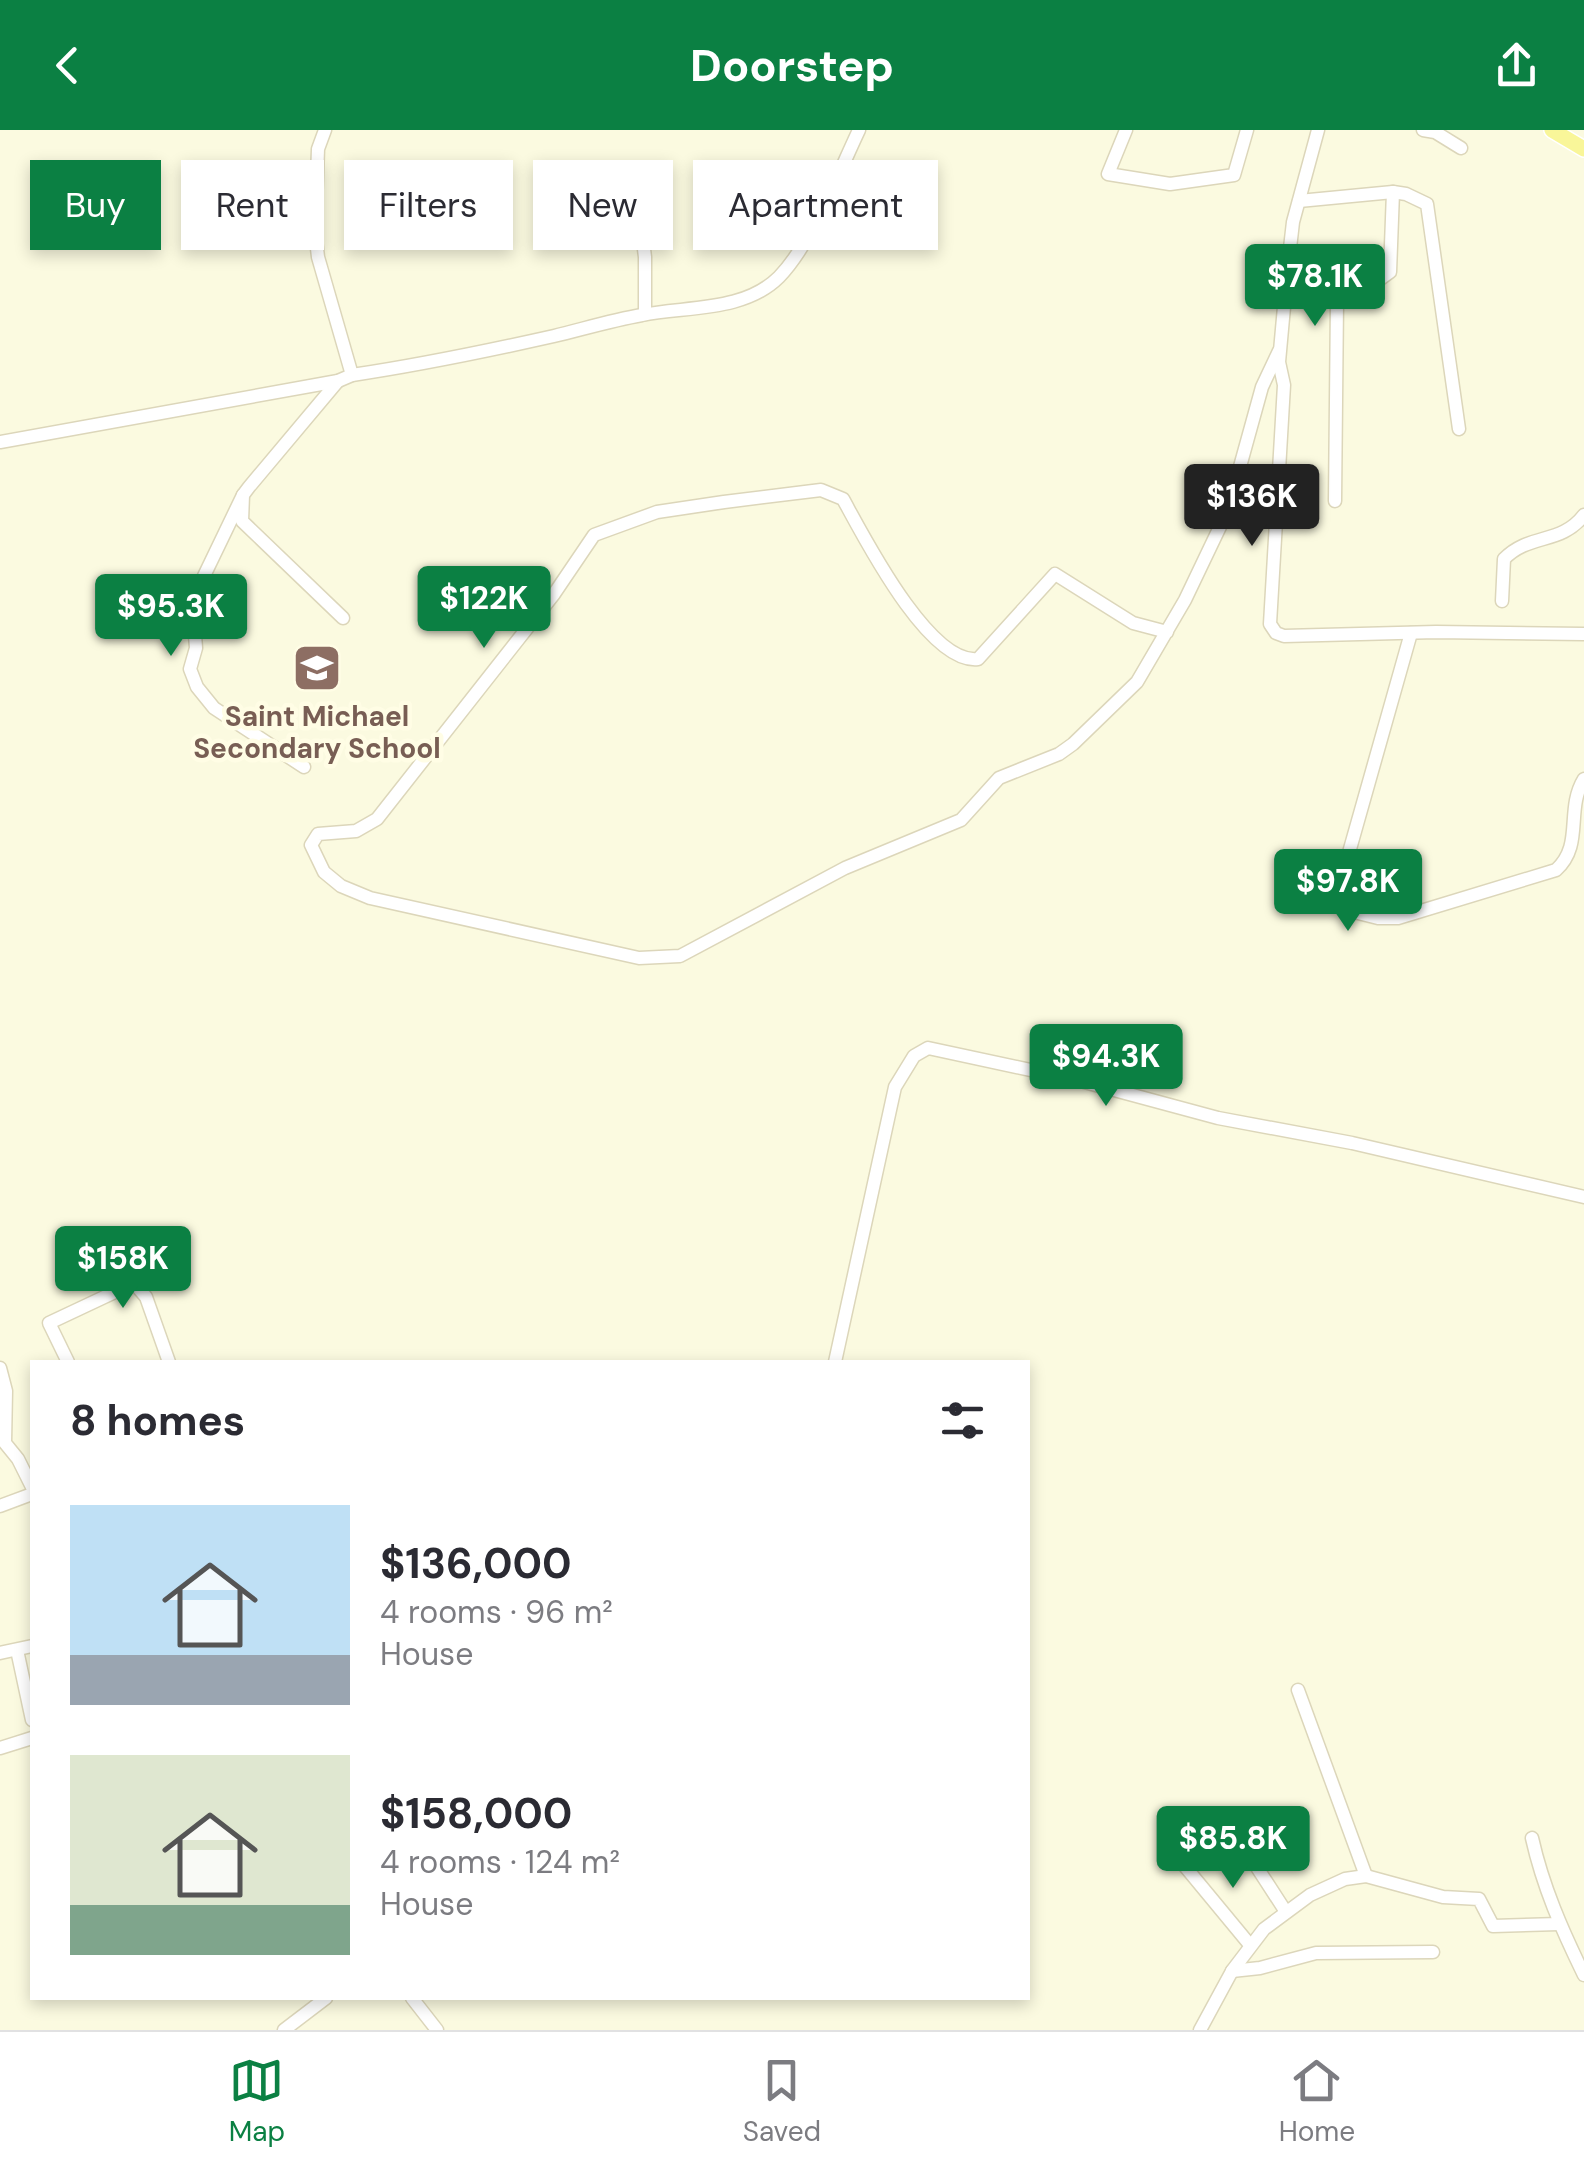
<!DOCTYPE html>
<html lang="en">
<head>
<meta charset="utf-8">
<style>
  body { margin:0; font-family:"DM Sans",sans-serif; background:#f2f2f3; color:#2b2b33; height:100vh; display:flex; flex-direction:column; font-size:38px; white-space:nowrap }
  * { box-sizing:border-box; margin:0 }
  p { font-size:32px; color:#7c7c81 }
  .icon { flex:none; width:55px; height:55px; fill:none; stroke:currentColor; stroke-width:2; stroke-linecap:round; stroke-linejoin:round }
  .map { position:relative; flex:1; overflow:hidden }
  .panel { position:absolute; left:30px; top:1230px; width:1000px; height:640px; display:flex; flex-direction:column; background:#fff; border-radius:0px; box-shadow:0 5px 15px #0003 }
  .panel>* { flex:none }
  .banner { position:absolute; left:30px; top:30px; width:1000px; height:90px; display:flex; gap:20px }
  .price { position:absolute; translate:-50% -85px; padding:0 22px; border-radius:10px; background:#0b8043; color:#fff; font-size:32px; line-height:65px; filter:drop-shadow(0 2px 5px #0008) }
  .price::after { content:''; position:absolute; left:50%; top:60px; width:30px; height:22px; margin-left:-15px; background:inherit; clip-path:polygon(0 0,100% 0,50% 100%) }
  .price.active { background:#222; color:#fff }
  ul { padding:0; list-style:none }
  li { display:flex; align-items:center; gap:30px; height:250px; padding:0 40px }
  li span { display:grid; place-items:center; flex:none; width:280px; height:200px; border-radius:0px; color:#555 }
  li>.icon { margin-inline-start:auto }
  span .icon { width:120px; height:120px; fill:#fffc; stroke-width:1 }
  li b { font-size:42px }
  h2 { display:flex; justify-content:space-between; align-items:center; height:120px; padding:0 40px; font-size:42px }
  .chip { padding:0 35px; border-radius:0px; background:#fff; box-shadow:0 5px 15px #0003; font-size:35px; line-height:90px }
  .chip.active { background:#0b8043; color:#fff }
  header { display:flex; justify-content:space-between; align-items:center; height:130px; padding:0 40px; background:#0b8043; color:#fff; font-size:45px; font-weight:700 }
  .dock { display:flex; justify-content:space-around; align-items:center; height:140px; border-top:2px solid #e1e1e2; background:#fff; font-size:28px; color:#7c7c81 }
  .dock a { display:grid; justify-items:center; gap:5px }
  .dock .active { color:#0b8043 }
  .map>svg:first-child { display:block }
</style>
</head>
<body>
<header><svg class="icon" aria-label="back" viewBox="0 0 24 24"><path d="M15 5l-7 7 7 7"/></svg>Doorstep<svg class="icon" aria-label="share" viewBox="0 0 24 24"><path d="M12 15V3M7 8l5-5 5 5M5 13v7h14v-7"/></svg></header>
<div class="map">
<svg width="1584" height="1900" viewBox="0 0 1584 1900">
  <rect width="100%" height="100%" fill="#fbfae0"/>
  <g fill="none" stroke-linecap="round" stroke-linejoin="round">
    <g stroke="#dcd6ba" stroke-width="15">
      <g id="minor">
        <path d="M325 0 318 19 315 101 318 127 352 245"/>
        <path d="M1126 0 1108 44 1170 54 1234 45 1247 0"/>
        <path d="M1318 0 1293 92 1287 144 1279 232 1284 255 1270 494 1276 503 1284 506 1436 502 1584 504"/>
        <path d="M1423 0 1435 2 1461 18"/>
        <path d="M567 55 629 57 637 63 645 127V184"/>
        <path d="M1299 71 1393 62 1406 64 1427 74 1459 299"/>
        <path d="M338 251 249 357 243 365 242 391 343 488"/>
        <path d="M0 312 338 251 352 245C419 235 487 221 554 206 583 199 613 190 642 185 687 176 744 182 779 147 812 113 838 44 859 0"/>
        <path d="M243 365 204 446 194 492 196 518 190 539 197 557 214 578 304 637"/>
        <path d="M1335 371 1337 171 1352 153 1379 150 1390 142 1393 62"/>
        <path d="M1502 471 1504 429C1529 403 1561 415 1584 385"/>
        <path d="M1167 502 1133 493 1055 444 978 529C929 535 864 407 843 369L821 360 724 372 657 382 594 405 554 464 377 689 356 701 318 704 311 715 324 742 341 756 370 768 639 828 680 826 845 738 961 690 999 648 1059 624 1073 614 1137 552 1185 470 1228 380 1262 257 1279 221"/>
        <path d="M1411 503 1337 765 1342 779 1378 788H1398L1556 740C1584 715 1565 680 1584 649"/>
        <path d="M68 1232 49 1193 134 1153 146 1167 169 1232"/>
        <path d="M835 1232 895 957 914 926 928 918 1077 950 1218 988 1352 1013 1584 1067"/>
        <path d="M0 1238 6 1261 5 1313 18 1329 32 1357"/>
        <path d="M0 1376 32 1364"/>
        <path d="M17 1520 32 1590"/>
        <path d="M0 1523 32 1516"/>
        <path d="M1298 1560 1366 1746"/>
        <path d="M0 1618 32 1608"/>
        <path d="M1225 1688 1286 1782"/>
        <path d="M1532 1708C1543 1757 1562 1800 1584 1845"/>
        <path d="M1183 1734 1250 1815"/>
        <path d="M1232 1841 1260 1838 1316 1823 1433 1822"/>
        <path d="M412 1868 437 1900"/>
        <path d="M284 1900 326 1868"/>
        <path d="M1200 1900 1232 1841 1264 1799 1310 1765 1345 1749 1366 1746 1443 1767 1479 1769 1493 1796 1559 1794"/>
      </g>
    </g>
    <g stroke="#fff" stroke-width="18">
      <path id="major" d="M1552 0 1584 19"/>
    </g>
    <use href="#minor" stroke="#fff" stroke-width="12"/>
    <use href="#major" stroke="#f9f699" stroke-width="15"/>
  </g>
  <defs>
    <g id="school-square" transform="scale(2.5)"><rect x="-9" y="-9" width="18" height="18" rx="4" fill="#8d6e63" stroke="#fffde5"/><path d="M0-5L7-2L0 1L-7-2ZM-4 1L0 2.5L4 1V4Q0 6-4 4Z" fill="#fff"/></g>
  </defs>
  <g fill-rule="evenodd">
    <use href="#school-square" x="317" y="538"/>
  </g>
  <g text-anchor="middle" stroke-width="9" stroke-linejoin="round" paint-order="stroke">
    <g font-size="28" font-weight="bold" fill="#785e54" stroke="#fffde5">
      <text x="317" y="596">Saint Michael<tspan x="317" dy="32">Secondary School</tspan></text>
    </g>
  </g>
</svg>
<b class="price" style="left:1315px;top:199px">$78.1K</b>
<b class="price active" style="left:1252px;top:419px">$136K</b>
<b class="price" style="left:484px;top:521px">$122K</b>
<b class="price" style="left:171px;top:529px">$95.3K</b>
<b class="price" style="left:1348px;top:804px">$97.8K</b>
<b class="price" style="left:1106px;top:979px">$94.3K</b>
<b class="price" style="left:123px;top:1181px">$158K</b>
<b class="price" style="left:1233px;top:1761px">$85.8K</b>
<div class="banner">
<a class="chip active">Buy</a>
<a class="chip">Rent</a>
<a class="chip">Filters</a>
<a class="chip">New</a>
<a class="chip">Apartment</a>
</div>
<section class="panel">
<h2>8 homes<svg class="icon" aria-label="filters" viewBox="0 0 24 24"><path d="M4 7h16M4 17h16"/><circle cx="9" cy="7" r="2"/><circle cx="15" cy="17" r="2"/></svg></h2>
<ul>
<li><span style="background:linear-gradient(#bfe0f5 75%,#9aa5b1 0)"><svg class="icon" aria-label="home" viewBox="0 0 24 24"><path d="M3 11l9-7 9 7M6 9v11h12V9"/></svg></span><div><b>$136,000</b><p>4 rooms · 96 m²</p><p>House</p></div></li>
<li><span style="background:linear-gradient(#dfe7d0 75%,#7fa58c 0)"><svg class="icon" aria-label="home" viewBox="0 0 24 24"><path d="M3 11l9-7 9 7M6 9v11h12V9"/></svg></span><div><b>$158,000</b><p>4 rooms · 124 m²</p><p>House</p></div></li>
</ul>
</section>
</div>
<nav class="dock">
<a class="active"><svg class="icon" aria-label="map" viewBox="0 0 24 24"><path d="M3 6l6-2 6 2 6-2v14l-6 2-6-2-6 2zM9 4v14M15 6v14"/></svg>Map</a>
<a><svg class="icon" aria-label="saved" viewBox="0 0 24 24"><path d="M7 4h10v16l-5-4-5 4z"/></svg>Saved</a>
<a><svg class="icon" aria-label="home" viewBox="0 0 24 24"><path d="M3 11l9-7 9 7M6 9v11h12V9"/></svg>Home</a>
</nav>
</body>
</html>
